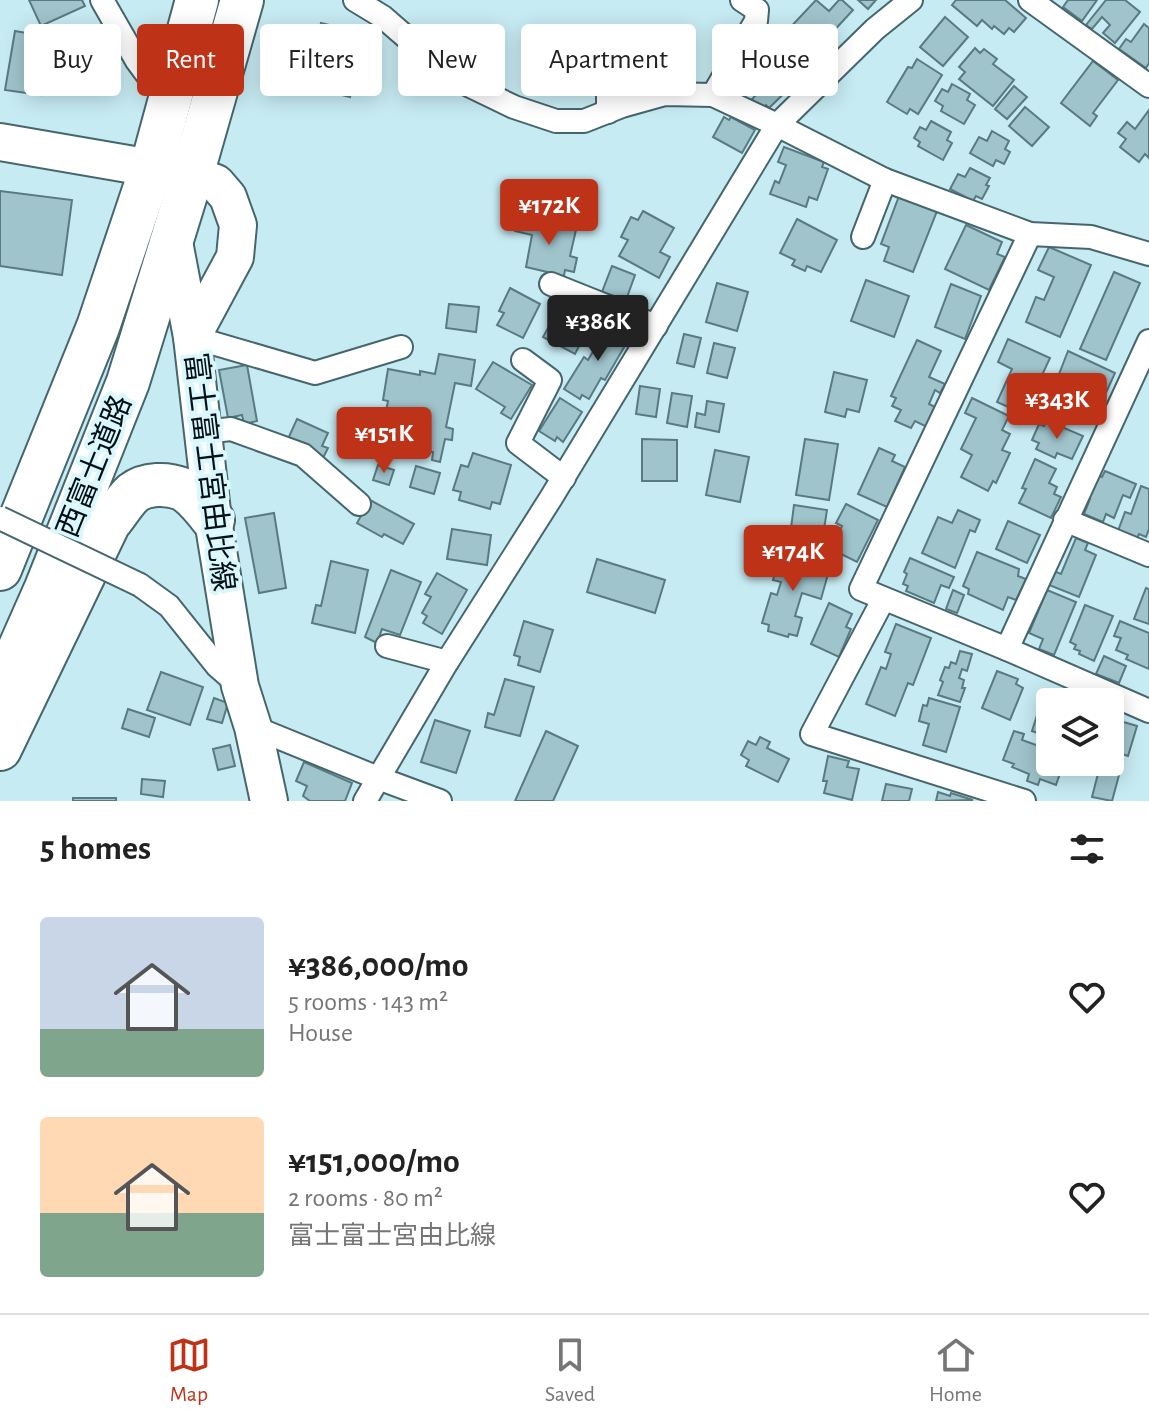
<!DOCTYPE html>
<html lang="en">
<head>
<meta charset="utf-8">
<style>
  body { margin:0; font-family:"Alegreya Sans","Noto Sans JP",sans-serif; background:#f6f6f6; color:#222; height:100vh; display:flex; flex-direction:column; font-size:30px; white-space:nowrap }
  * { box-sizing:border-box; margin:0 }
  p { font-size:26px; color:#767676 }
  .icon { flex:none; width:44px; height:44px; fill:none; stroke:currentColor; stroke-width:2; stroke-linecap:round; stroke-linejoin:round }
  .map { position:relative; height:801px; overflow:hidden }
  .details { display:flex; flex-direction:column; background:#fff; flex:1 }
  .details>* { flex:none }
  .top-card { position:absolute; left:24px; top:24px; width:1102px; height:72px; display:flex; gap:16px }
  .fabs { position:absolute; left:1036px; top:688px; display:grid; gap:16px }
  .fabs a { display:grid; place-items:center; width:88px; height:88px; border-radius:8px; background:#fff; box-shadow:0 4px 20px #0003; font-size:40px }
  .price { position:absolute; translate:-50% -68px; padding:0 18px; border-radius:8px; background:#be3318; color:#fff; font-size:26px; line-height:52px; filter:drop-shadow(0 2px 4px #0008) }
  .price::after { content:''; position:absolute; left:50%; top:48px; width:24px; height:18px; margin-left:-12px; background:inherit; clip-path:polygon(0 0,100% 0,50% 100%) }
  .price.active { background:#222; color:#fff }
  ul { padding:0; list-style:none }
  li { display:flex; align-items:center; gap:24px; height:200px; padding:0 40px }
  li span { display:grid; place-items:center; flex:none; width:224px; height:160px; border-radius:8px; color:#555 }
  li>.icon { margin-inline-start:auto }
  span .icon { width:96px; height:96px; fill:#fffc; stroke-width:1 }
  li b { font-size:34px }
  h2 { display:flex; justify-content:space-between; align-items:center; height:96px; padding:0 40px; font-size:34px }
  .chip { padding:0 28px; border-radius:8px; background:#fff; box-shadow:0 4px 20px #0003; font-size:28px; line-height:72px }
  .chip.active { background:#be3318; color:#fff }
  .menu { display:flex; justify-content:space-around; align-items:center; height:112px; border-top:2px solid #e0e0e0; background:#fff; font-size:22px; color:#767676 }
  .menu a { display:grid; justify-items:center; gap:4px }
  .menu .active { color:#be3318 }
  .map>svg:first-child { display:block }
</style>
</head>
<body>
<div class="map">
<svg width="1149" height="801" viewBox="0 0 1149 801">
  <rect width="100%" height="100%" fill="#c7ebf3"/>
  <g fill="#a0c4cc" stroke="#597a81" stroke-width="2">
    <path d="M29 0H82L85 6 41 26Z"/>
    <path d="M816 0 829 11 839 0H842L853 10 829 36 834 38 815 59 786 32Z"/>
    <path d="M858 0H876L868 9Z"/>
    <path d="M956 0H1005L1026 18 1014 32 1009 28 1004 34 994 26 992 29 982 20 977 26 952 5Z"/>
    <path d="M1068 0H1097L1082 21 1063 7Z"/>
    <path d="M1106 0H1125L1140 12 1115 43 1103 33 1110 25 1102 17 1092 29 1086 25Z"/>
    <path d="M945 17 968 37 943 66 920 47Z"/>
    <path d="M321 23 366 34 350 97 305 86Z"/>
    <path d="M1144 24 1149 28V63L1146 68 1119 49 1126 39 1131 42Z"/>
    <path d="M15 31 50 37 41 95 5 90Z"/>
    <path d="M975 48 980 53 984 49 997 59 993 64 1014 80 993 106 959 79 965 72 959 67Z"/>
    <path d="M917 59 942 75 918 114 910 109 907 114 887 102 908 67 912 68Z"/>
    <path d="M783 60 800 78 769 108 766 105 762 110 752 99 756 95 752 91Z"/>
    <path d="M1093 61 1118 80 1093 113 1097 116 1090 126 1061 103Z"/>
    <path d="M952 84 970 94 967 100 975 105 964 124 941 111 943 106 935 101 942 89 948 92Z"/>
    <path d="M1014 86 1027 97 1007 119 995 109Z"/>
    <path d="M1025 107 1049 127 1032 146 1009 126Z"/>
    <path d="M1149 110V158L1145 154 1139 162 1120 147 1126 139 1118 133 1127 122 1135 129Z"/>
    <path d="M724 117 729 120 731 117 755 130 742 153 713 137Z"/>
    <path d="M931 121 951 132 947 140 952 143 943 160 918 146 920 142 914 138 920 127 926 130Z"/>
    <path d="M992 131 1009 141 1005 149 1010 152 1004 164 996 160 993 166 970 153 979 137 987 141Z"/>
    <path d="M784 147 824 162 822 167 828 169 817 200 809 197 806 207 770 194 775 181 779 183 786 165 778 162Z"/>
    <path d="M970 168 990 178 986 185 989 186 982 199 976 196 973 201 950 189 958 174 965 177Z"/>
    <path d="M0 191 72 200 62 275 0 266Z"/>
    <path d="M899 196 937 211 913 272 884 261 889 247 881 244Z"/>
    <path d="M643 211 674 228 660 252 670 257 659 278 619 256 628 240 621 237 631 217 638 220Z"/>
    <path d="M518 218 576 230 570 256 577 258 574 272 565 270 564 276 526 267 532 235 515 231Z"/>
    <path d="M797 219 837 240 821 272 807 266 805 271 792 265 795 260 780 253Z"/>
    <path d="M966 225 1002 242 997 254 1005 257 989 290 945 269Z"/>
    <path d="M1049 247 1091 265 1060 337 1026 322 1036 297 1044 300 1054 277 1038 270Z"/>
    <path d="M612 266 635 275 626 300 602 292Z"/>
    <path d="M1114 272 1140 283 1106 360 1080 349Z"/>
    <path d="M866 280 909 296 894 337 851 321Z"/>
    <path d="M717 283 748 292 737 331 706 322Z"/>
    <path d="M951 284 981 296 965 339 935 327Z"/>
    <path d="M510 288 540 304 523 338 497 325 504 313 499 311Z"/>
    <path d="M449 304 479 307 476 332 446 328Z"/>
    <path d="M558 310 589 327 575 354 543 337Z"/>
    <path d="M609 324 630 337 605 380 601 378 589 399 582 395 580 399 564 389 584 357 588 360Z"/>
    <path d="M684 334 701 338 694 367 677 363Z"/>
    <path d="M1008 339 1050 358 1024 414 997 402 1012 369 998 362Z"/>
    <path d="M917 340 941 351 929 377 945 384 940 393 935 390 929 404 937 408 927 427 915 421 911 428 895 421 901 410 892 406 896 398 891 396Z"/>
    <path d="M714 343 735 348 727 378 707 373Z"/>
    <path d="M1068 351 1115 373 1099 408 1054 387Z"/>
    <path d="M439 354 475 360 471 386 455 383 446 427 453 429 452 440 445 439 440 462 432 460 433 452 396 445 395 451 379 448 388 401 383 400 388 369 420 375V371L435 374Z"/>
    <path d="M493 362 532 385 511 419 501 413 505 407 476 389Z"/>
    <path d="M247 365 257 421 244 424 242 415 228 418 219 370Z"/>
    <path d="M834 372 867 380 859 412 847 409 845 417 825 412Z"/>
    <path d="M640 386 660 389 656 417 636 414Z"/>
    <path d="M672 393 692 396 687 427 667 423Z"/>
    <path d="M560 398 582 412 563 442 557 437 555 441 539 431Z"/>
    <path d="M972 398 1009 416 1002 430 1010 434 1002 450 1010 453 996 483 993 481 988 491 961 477 972 455 961 449 976 418 965 413Z"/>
    <path d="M707 401 724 404 719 432 695 427 697 413 705 415Z"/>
    <path d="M297 419 328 433 322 446 328 448 322 460 287 441Z"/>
    <path d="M1046 423 1061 430 1062 427 1083 436 1072 459 1057 453 1055 458 1036 449 1039 443 1032 440 1039 424 1044 426Z"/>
    <path d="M642 439 677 440V481H642Z"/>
    <path d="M805 439 838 444 829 500 796 495Z"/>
    <path d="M879 448 895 455 892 461 905 467 887 507 858 494Z"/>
    <path d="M715 450 749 457 740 502 706 495Z"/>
    <path d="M473 453 511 465 500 504 492 502 490 509 459 500 461 492 453 490 461 465 468 467Z"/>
    <path d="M1035 459 1056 469 1049 483 1057 487 1054 494 1061 497 1051 518 1019 503 1026 489 1022 488Z"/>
    <path d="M378 465 394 470 389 485 373 480Z"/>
    <path d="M416 466 440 473 434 494 410 487Z"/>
    <path d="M1105 471 1136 484 1130 498 1123 495 1114 518 1106 514 1103 522 1084 514 1090 499 1085 497 1095 474 1102 477Z"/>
    <path d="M1141 486 1149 489V529L1146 537 1139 534 1137 538 1118 531 1125 512 1131 514Z"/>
    <path d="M370 500 414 524 403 544 384 534 382 537 357 523Z"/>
    <path d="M846 504 878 520 857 562 831 549 842 526 836 523Z"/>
    <path d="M794 505 827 510 820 555 788 551Z"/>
    <path d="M958 510 980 520 975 532 970 530 955 568 922 553 938 517 952 523Z"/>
    <path d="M274 513 286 588 259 593 245 518Z"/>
    <path d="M1008 521 1040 535 1027 563 996 549Z"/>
    <path d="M452 529 491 535 487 565 447 559Z"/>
    <path d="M1076 538 1088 543 1085 550 1096 555 1079 597 1049 585 1054 571 1061 574Z"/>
    <path d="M977 552 1019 569 1018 576 1026 579 1016 600 1008 597 1003 610 968 594 969 589 963 586Z"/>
    <path d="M781 553 830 567 821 599 802 593 795 616 802 618 797 636 789 634 788 637 768 631 769 625 762 623 771 593 777 595 781 582 773 580Z"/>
    <path d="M910 558 954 577 949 588 941 585 934 603 906 591 908 586 903 584 907 574 904 572Z"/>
    <path d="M597 559 665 580 655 613 587 592Z"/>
    <path d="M331 561 368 570 355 633 312 623 316 605 321 606Z"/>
    <path d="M391 570 421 582 400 635 382 629 377 643 365 637Z"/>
    <path d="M437 573 467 590 442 634 423 623 427 616 422 613 431 597 425 594Z"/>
    <path d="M1146 588 1149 589V624L1134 619Z"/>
    <path d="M953 590 964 595 957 613 946 609Z"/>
    <path d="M1047 590 1076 602 1054 655 1039 649 1043 639 1029 633Z"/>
    <path d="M829 603 852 614 846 627 851 629 839 657 811 644Z"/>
    <path d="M1085 605 1113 616 1094 661 1079 654 1080 651 1074 649 1076 645 1070 642Z"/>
    <path d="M524 621 553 630 540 672 518 665 520 657 514 655Z"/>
    <path d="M1120 621 1149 633V669L1126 659 1128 655 1116 650 1121 638 1114 636Z"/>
    <path d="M896 624 931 638 913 685 908 683 895 716 866 704 881 667 886 669 891 654 885 652Z"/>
    <path d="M960 651 972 654 967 671 962 669 959 678 964 680 962 688H965L960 702 938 695 943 682 940 680 945 667 949 668 951 662 956 664Z"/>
    <path d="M1104 656 1126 666 1119 683 1096 674Z"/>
    <path d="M997 671 1018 679 1016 684 1023 688 1010 720 982 708Z"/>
    <path d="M161 672 203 687 190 725 147 710Z"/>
    <path d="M505 679 534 687 520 736 485 727 488 713 494 715Z"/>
    <path d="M1045 690 1075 700 1074 702H1050V737L1032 731Z"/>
    <path d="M214 698 228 703 222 723 207 719Z"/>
    <path d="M929 698 960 707 946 752 923 745 929 724 919 721 923 705 927 706Z"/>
    <path d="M128 709 155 718 149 737 122 728Z"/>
    <path d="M1110 718 1137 726 1128 756 1110 750Z"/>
    <path d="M435 720 470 731 456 773 421 762Z"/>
    <path d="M546 731 578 746 553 801H515Z"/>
    <path d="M1014 731 1024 734 1022 740 1050 750V762H1064L1056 785 1040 779 1038 785 1027 781 1029 774 1012 767 1014 764 1003 760Z"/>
    <path d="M760 737 770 742 767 748 789 759 778 782 746 766 749 760 741 755 748 741 756 745Z"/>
    <path d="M230 745 235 766 218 770 213 749Z"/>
    <path d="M828 756 849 761 847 767 859 769 852 800 824 793 827 781H823Z"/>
    <path d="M1110 761 1122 764 1112 801 1092 797 1101 762Z"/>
    <path d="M304 762 352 783 345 801H310L303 796 307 786 296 781Z"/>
    <path d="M142 779 165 781 163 797 141 794Z"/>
    <path d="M886 784 912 789 909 801H882Z"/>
    <path d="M938 792 950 796 951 793 973 800 936 801Z"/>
    <rect x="73" y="798" width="43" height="3"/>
  </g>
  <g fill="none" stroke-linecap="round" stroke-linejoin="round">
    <g stroke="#46666d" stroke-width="26">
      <g id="street">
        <path d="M102 0 137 61 169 104"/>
        <path d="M355 0 383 17 452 77 514 107 556 121H584L622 106 665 94 713 95 777 125 885 180 1030 234 1091 237 1149 254"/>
        <path d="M1030 0 1149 86"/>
        <path d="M713 95 756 21 757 10 742 0"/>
        <path d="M608 112V88L639 43"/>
        <path d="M1030 234 861 589 1007 649 1149 711"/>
        <path d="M863 237 885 180"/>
        <path d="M551 284 656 326"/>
        <path d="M192 337 315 373 401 347"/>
        <path d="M523 360 550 380 518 443 564 478"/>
        <path d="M203 432 231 429 303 455 359 504"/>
        <path d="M1065 520 1149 555"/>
        <path d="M140 585 169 606 217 666 240 686"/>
        <path d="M883 600 812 734 1024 801"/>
        <path d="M387 646 447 662"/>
        <path d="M1007 649 1149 341"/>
        <path d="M253 727 378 778 440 801"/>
        <path d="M365 801 447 662 551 498 777 125 875 29 911 0"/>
      </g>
    </g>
    <g stroke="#46666d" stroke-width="40">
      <g id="primary">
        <path d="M0 142 192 175 216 183 228 197 238 225 235 257 192 337"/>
        <path d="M172 231 192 337 213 520 240 686 253 727 269 801"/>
      </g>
    </g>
    <g stroke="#46666d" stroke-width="46">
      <g id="highway">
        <path d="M0 569 98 327 151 169 197 0"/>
        <path d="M0 692 46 588 128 382 192 175 242 0"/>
        <path d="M0 749 109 523C117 514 124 501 133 493 146 483 167 483 182 489 194 495 205 510 213 520"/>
      </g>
    </g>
    <use href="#street" stroke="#fff" stroke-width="22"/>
    <use href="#primary" stroke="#fff" stroke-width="36"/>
    <use href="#highway" stroke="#fff" stroke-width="42"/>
    <g stroke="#46666d" stroke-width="26" stroke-linecap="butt">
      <path id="street-bridge" d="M0 518 140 585"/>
    </g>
    <use href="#street-bridge" stroke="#fff" stroke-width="22"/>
  </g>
  <g text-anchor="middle" stroke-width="8" stroke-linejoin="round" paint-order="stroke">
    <g font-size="30" fill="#041013" stroke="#daf7fe">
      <text transform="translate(94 466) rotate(-68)" y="10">西富士道路</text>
      <text transform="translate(210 472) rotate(83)" y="10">富士富士宮由比線</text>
    </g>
  </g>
</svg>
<div class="fabs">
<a><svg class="icon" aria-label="layers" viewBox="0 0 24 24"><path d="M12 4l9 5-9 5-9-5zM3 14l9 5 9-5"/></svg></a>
</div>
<b class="price" style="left:549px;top:247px">¥172K</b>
<b class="price active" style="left:598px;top:363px">¥386K</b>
<b class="price" style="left:1057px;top:441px">¥343K</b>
<b class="price" style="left:384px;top:475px">¥151K</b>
<b class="price" style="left:793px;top:593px">¥174K</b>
<div class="top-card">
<a class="chip">Buy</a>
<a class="chip active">Rent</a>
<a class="chip">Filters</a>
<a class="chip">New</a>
<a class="chip">Apartment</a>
<a class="chip">House</a>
</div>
</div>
<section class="details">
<h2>5 homes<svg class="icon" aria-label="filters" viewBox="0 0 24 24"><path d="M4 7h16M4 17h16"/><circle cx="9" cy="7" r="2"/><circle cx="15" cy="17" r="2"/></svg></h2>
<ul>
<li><span style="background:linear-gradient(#c9d6e8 70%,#7fa58c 0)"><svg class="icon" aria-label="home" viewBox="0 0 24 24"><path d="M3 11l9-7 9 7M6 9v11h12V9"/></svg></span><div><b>¥386,000/mo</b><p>5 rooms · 143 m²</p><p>House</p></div><svg class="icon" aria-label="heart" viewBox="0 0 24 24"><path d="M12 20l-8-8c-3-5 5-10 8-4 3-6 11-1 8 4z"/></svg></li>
<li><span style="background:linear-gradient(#ffd9b3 60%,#7fa58c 0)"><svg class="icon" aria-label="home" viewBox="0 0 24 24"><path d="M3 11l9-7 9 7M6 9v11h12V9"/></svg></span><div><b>¥151,000/mo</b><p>2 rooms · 80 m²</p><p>富士富士宮由比線</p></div><svg class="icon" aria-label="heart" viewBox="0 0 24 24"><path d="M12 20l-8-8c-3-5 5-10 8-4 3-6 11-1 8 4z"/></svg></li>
</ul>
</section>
<nav class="menu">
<a class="active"><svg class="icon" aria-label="map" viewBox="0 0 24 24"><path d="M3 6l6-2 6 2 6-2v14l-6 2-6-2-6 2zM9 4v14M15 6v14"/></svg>Map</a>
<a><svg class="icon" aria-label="saved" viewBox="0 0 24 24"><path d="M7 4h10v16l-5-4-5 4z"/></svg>Saved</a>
<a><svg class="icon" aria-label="home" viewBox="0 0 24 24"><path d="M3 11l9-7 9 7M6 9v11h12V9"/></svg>Home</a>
</nav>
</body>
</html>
